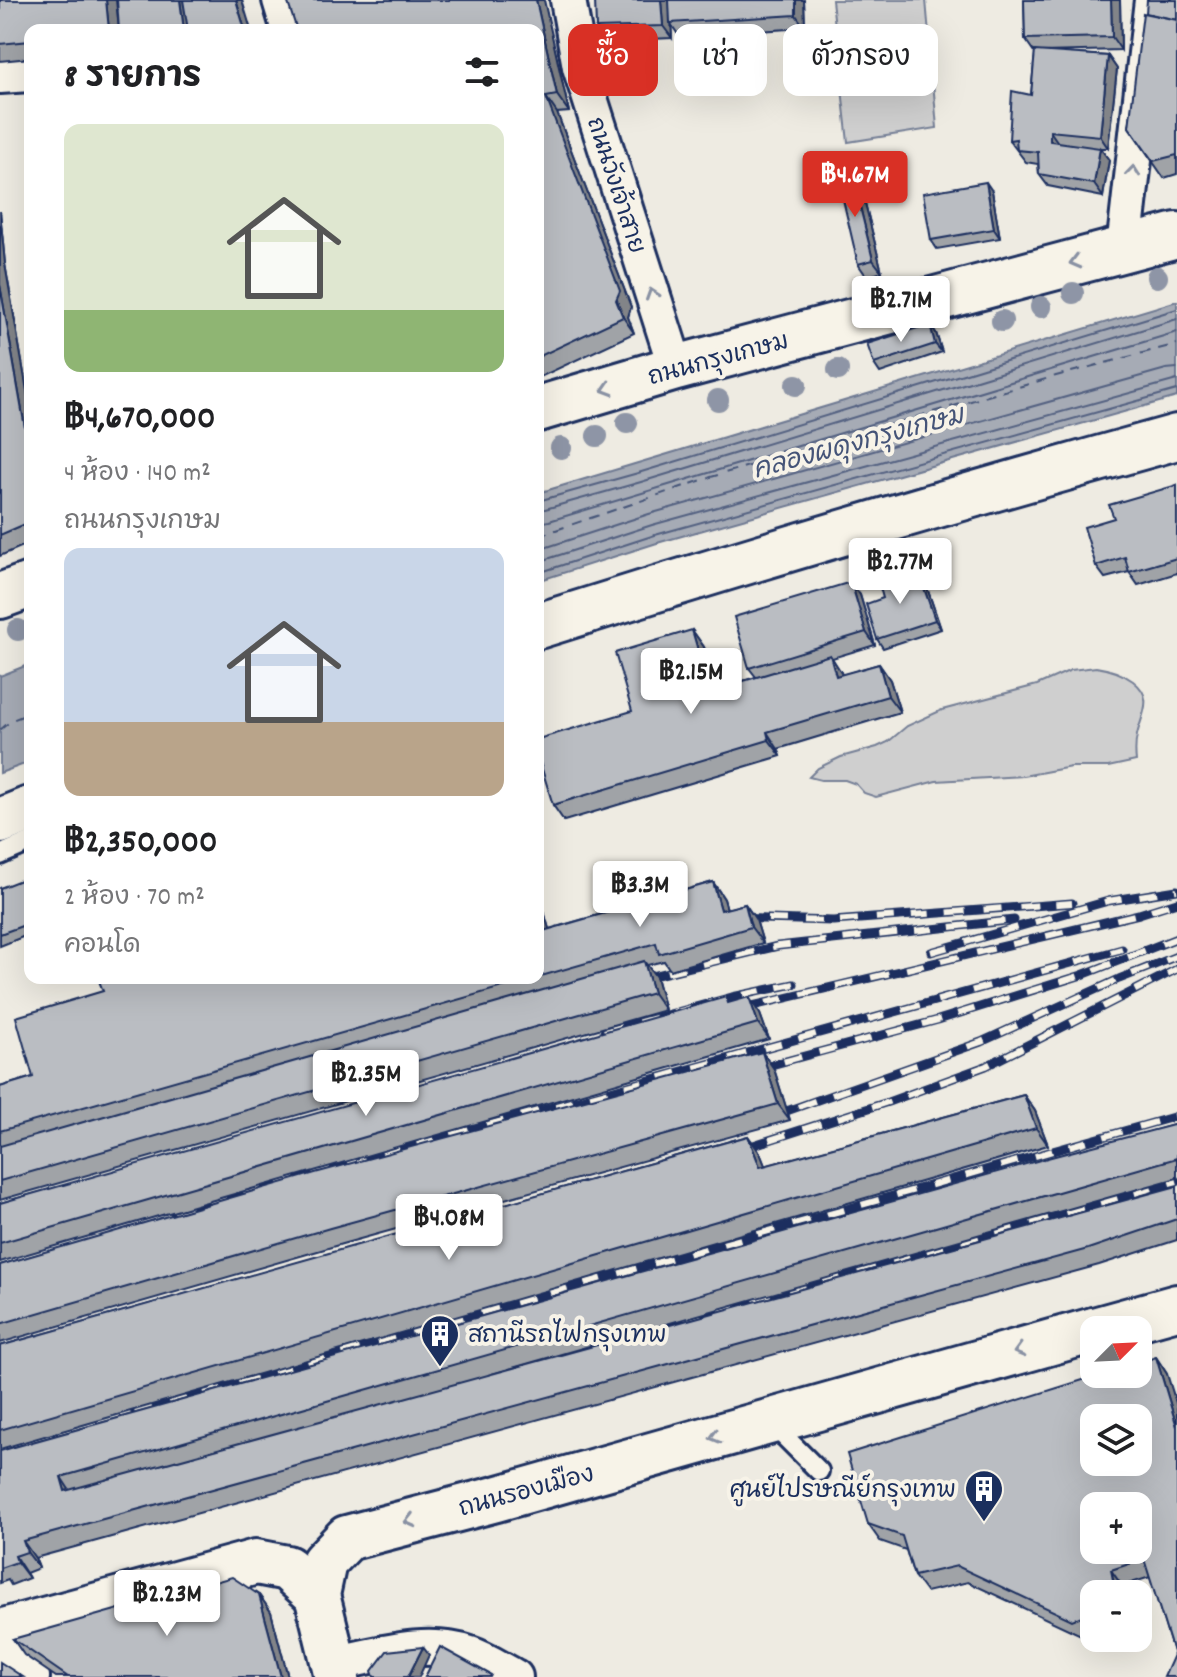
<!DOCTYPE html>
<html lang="th">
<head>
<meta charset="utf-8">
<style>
  body { margin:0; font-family:Dekko,"Playpen Sans Thai",sans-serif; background:#f6f6f6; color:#202124; height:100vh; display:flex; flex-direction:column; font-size:30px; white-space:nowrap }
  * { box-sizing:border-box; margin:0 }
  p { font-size:26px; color:#757577 }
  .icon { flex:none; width:44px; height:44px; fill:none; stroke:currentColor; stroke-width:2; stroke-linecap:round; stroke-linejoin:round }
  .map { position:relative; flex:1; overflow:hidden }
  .sheet { position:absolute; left:24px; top:24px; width:520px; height:960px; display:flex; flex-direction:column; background:#fff; border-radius:16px; box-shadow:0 8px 32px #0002 }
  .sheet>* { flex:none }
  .hud { position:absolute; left:568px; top:24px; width:488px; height:72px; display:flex; gap:16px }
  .needle { width:52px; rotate:66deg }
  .controls { position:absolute; left:1080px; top:1316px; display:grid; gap:16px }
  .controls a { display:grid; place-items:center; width:72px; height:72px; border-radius:16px; background:#fff; box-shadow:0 8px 32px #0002; font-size:40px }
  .price { position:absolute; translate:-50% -68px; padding:0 18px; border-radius:8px; background:#fff; color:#222; font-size:26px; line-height:52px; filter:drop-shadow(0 2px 4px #0008) }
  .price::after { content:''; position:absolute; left:50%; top:48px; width:24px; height:18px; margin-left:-12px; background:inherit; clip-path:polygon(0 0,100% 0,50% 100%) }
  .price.selected { background:#d93025; color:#fff }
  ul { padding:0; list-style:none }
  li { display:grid; align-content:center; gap:16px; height:424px; padding:0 40px }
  li span { display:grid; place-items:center; height:248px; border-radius:16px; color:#555 }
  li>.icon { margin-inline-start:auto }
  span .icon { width:144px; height:144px; fill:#fffc; stroke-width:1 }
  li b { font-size:34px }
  h2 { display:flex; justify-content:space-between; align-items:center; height:96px; padding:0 40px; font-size:34px }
  .tag { padding:0 28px; border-radius:16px; background:#fff; box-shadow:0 8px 32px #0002; font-size:28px; line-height:72px }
  .tag.selected { background:#d93025; color:#fff }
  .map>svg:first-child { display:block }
</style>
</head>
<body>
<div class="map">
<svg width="1177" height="1677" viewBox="0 0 1177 1677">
  <rect width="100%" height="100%" fill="#eeebe2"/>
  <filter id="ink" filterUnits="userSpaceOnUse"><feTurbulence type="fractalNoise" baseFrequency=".0125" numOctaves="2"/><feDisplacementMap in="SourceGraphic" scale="16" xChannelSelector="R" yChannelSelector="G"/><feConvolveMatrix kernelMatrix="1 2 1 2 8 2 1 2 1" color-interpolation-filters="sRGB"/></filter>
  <g filter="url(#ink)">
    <g fill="#cfcfcf" stroke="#757f96" stroke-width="2">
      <path d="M832 0H926L937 128 848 142Z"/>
      <path d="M1096 667C1110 669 1122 673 1133 681 1155 698 1142 713 1137 735 1135 744 1135 752 1136 761L1108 767H1071L1023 776 936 781 876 797 864 793 856 784 845 780H821L809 777 818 768 841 757 877 747 888 742 907 726 942 710 1037 685 1071 670Z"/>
    </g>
    <g fill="#a6abb5" stroke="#6e7992" stroke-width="2">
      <path d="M1177 301V397L657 543 538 581V493Z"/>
      <path d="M30 664V762L0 773V676Z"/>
    </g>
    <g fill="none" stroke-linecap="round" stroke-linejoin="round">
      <g stroke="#536181" stroke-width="2">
        <path d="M538 501 638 473 1177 309"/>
        <path d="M538 511 641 482 1177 319"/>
        <path d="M538 523 549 521 1177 332"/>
        <path d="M538 550 649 514 1166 369 1177 368"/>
        <path d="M538 562 652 525 1177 380"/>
        <path d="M538 573 655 535 1177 390"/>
      </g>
      <g stroke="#455478" stroke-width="2" stroke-dasharray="10 8" stroke-linecap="butt">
        <path d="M538 536 711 477 1056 376 1177 344"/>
        <path d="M0 730 12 720 30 713"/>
      </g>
      <g stroke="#1b2f5e" stroke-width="24">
        <g id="lane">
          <path d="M0 855 30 842"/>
          <path d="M772 1424 819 1471"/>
        </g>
      </g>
      <g stroke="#1b2f5e" stroke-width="40">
        <g id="street">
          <path d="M280 0 289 30"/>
          <path d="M568 0 580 67 676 368"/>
          <path d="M0 76 30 74"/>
          <path d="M1124 249 1152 0"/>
          <path d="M0 1656 32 1677"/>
          <path d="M333 1664C379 1655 424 1639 470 1654 485 1659 500 1669 515 1677"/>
        </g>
      </g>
      <g stroke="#1b2f5e" stroke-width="50">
        <g id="secondary">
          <path d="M538 409 676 368 1177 235"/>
          <path d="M0 596 30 585"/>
          <path d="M538 626C750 559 963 496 1177 437"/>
          <path d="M0 821 30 809"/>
          <path d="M1094 1330 1177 1307"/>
          <path d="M0 1632 256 1562 287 1568 317 1595"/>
          <path d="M337 1677 317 1595 324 1562 347 1538 496 1499 1094 1330"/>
        </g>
      </g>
      <use href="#lane" stroke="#f7f3e8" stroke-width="18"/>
      <use href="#street" stroke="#f7f3e8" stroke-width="34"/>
      <use href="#secondary" stroke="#f7f3e8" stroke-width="44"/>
      <g stroke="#1b2f5e" stroke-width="9">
        <g id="rail">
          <path d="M732 918 833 921 1072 903"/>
          <path d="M931 952 1108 901 1177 890"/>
          <path d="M632 981 778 946 1014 920"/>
          <path d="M731 1011 1139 914 1177 902"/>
          <path d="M604 1032 732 997 794 984"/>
          <path d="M749 1071 938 1020 1082 975 1177 938"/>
          <path d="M764 1119 981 1042 1119 979 1177 956"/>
          <path d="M735 1151 888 1102 986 1066 1177 969"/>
          <path d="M174 1212 1122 949"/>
          <path d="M615 1340 1177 1181"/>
          <path d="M134 1410 1177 1116"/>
        </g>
      </g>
      <use href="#rail" stroke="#f7f3e8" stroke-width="6" stroke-dasharray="18" stroke-linecap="butt"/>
    </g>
    <g fill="#8e95a6">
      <circle cx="1157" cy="277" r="11"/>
      <circle cx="1073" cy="293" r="11"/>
      <circle cx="1041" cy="307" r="11"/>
      <circle cx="1002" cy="321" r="11"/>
      <circle cx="838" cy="370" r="11"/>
      <circle cx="796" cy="385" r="11"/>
      <circle cx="718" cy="400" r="11"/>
      <circle cx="627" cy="423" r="11"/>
      <circle cx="597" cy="436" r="11"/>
      <circle cx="561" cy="448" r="11"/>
      <circle cx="18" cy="630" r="11"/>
    </g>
    <g fill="#a0a3a7" stroke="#1b2f5e" stroke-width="2">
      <path d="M0 0H116L119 30H30V58L0 61Z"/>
      <path d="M804 0 805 28 679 36 671 24 672 38 605 41 596 28Z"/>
      <path d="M1024 0H1120L1121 50 1041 52 1108 56 1117 69 1108 148H1100L1109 160 1103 197 1048 186 1039 174 1038 164 1026 162 1009 140 1031 95 1035 52H1034L1025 39Z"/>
      <path d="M1177 0V174L1164 178 1129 127 1146 13Z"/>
      <path d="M544 3 569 112 557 113 631 307 628 317 634 333 538 378V30Z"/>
      <path d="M861 187 882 272 867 277 858 264Z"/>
      <path d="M992 191 1000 238 937 249 931 240Z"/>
      <path d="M0 211 5 264 30 408V543L0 556Z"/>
      <path d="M930 324 936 333 942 352 880 373 874 364Z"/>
      <path d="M1177 485V573L1138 585 1129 572 1105 578 1096 566 1114 518Z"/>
      <path d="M924 579 941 629 883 648 877 639 883 598Z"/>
      <path d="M860 595 875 645 832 658 842 675 879 664 890 680 900 712 778 749 781 756 564 821 553 805 632 711 692 630 704 647 716 689 756 677 749 668Z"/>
      <path d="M30 879V934L0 946V888Z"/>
      <path d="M713 882 724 899 727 909 745 904 756 920 763 943 670 970 664 961 647 965 656 977 665 1010 0 1200V1087L33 1077 103 991 98 978H538V890L549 929Z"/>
      <path d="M730 1003 760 1014 769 1039 0 1262V1203Z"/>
      <path d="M762 1052 774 1069 790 1120 342 1244 0 1343V1265Z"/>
      <path d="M1024 1095 1035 1111 1048 1145 0 1449V1346L748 1136 760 1153 765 1166Z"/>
      <path d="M1177 1124V1178L488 1375 1177 1186V1240L1099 1265 35 1558 39 1568 26 1573 29 1578 11 1585 8 1580 0 1583V1451Z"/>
      <path d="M1156 1357 1167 1374 1174 1655 1150 1577 1122 1586 1124 1594H1094V1632L1083 1636 968 1582 926 1592 914 1576 906 1550 880 1541 868 1524Z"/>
      <path d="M259 1595 271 1612 288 1677H56L24 1655 13 1639Z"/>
    </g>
    <g fill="#828488" stroke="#1b2f5e" stroke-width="2">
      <path d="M106 0H116L119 30H109Z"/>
      <path d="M180 0H189L193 30H184Z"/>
      <path d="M236 0H242L251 30H245Z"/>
      <path d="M536 0H544L569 112 557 95Z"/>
      <path d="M661 0H670L672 38 663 26Z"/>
      <path d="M796 0H804L805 28 796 15Z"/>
      <path d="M1111 0H1120L1121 50 1112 37Z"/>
      <path d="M1108 56 1117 69 1108 148 1100 136Z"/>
      <path d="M546 97 557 113 631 307 628 317 634 333 623 317Z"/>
      <path d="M1050 131 1059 144 1050 141Z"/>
      <path d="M1100 148 1109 160 1103 197 1094 184Z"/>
      <path d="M852 174 861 187 882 272 873 260Z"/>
      <path d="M986 182 992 191 1000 238 994 229Z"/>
      <path d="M0 211 5 264 30 408V451L28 445 0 285Z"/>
      <path d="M930 324 936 333 942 352 935 344Z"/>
      <path d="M918 571 924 579 941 629 935 620Z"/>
      <path d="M851 582 860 595 875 645 866 632Z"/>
      <path d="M692 630 704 647 722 707 710 691Z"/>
      <path d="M830 655 841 672 847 693 836 676Z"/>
      <path d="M879 664 890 680 900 712 888 696Z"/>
      <path d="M767 732 778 749 781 756 769 740Z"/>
      <path d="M713 882 724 899 732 927 721 910Z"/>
      <path d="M538 890 554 947 543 931 538 914Z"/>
      <path d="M745 904 756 920 763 943 751 927Z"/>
      <path d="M644 961 656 977 665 1010 653 993Z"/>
      <path d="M749 997 760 1014 769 1039 758 1023Z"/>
      <path d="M762 1052 774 1069 790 1120 778 1104Z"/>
      <path d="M1024 1095 1035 1111 1048 1145 1036 1128Z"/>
      <path d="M748 1136 760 1153 772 1183 760 1167Z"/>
      <path d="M1156 1357 1167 1374 1177 1406V1427Z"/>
      <path d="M61 1477 72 1494 65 1491Z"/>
      <path d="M23 1541 35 1558 39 1568 27 1552Z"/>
      <path d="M15 1556 26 1573 29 1578 17 1562Z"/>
      <path d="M1111 1570 1122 1586 1124 1594H1116Z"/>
      <path d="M259 1595 271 1612 288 1677H281Z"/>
      <path d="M423 1647 429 1655 419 1677H408Z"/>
    </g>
    <g fill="#babdc2" stroke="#1b2f5e" stroke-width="2" fill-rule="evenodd">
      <path d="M0 0H106L109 30H30V41L0 44Z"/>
      <path d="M117 0H180L184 30H119Z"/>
      <path d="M183 0H236L245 30H188Z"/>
      <path d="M287 0H536L557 95 546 97 620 291 616 300 623 317 538 357V30H297Z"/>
      <path d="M595 0H661L663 26 596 28Z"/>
      <path d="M669 0H796V15L670 23Z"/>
      <path d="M1024 0H1111L1112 37 1025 39Z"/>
      <path d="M1147 0H1177V20L1146 13Z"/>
      <path d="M1143 13 1177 20V155L1153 161 1129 127Z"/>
      <path d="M1035 51 1108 56 1100 136 1050 131V141L1100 148 1094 184 1039 174 1038 152 1017 150 1016 139 1009 140 1012 91 1031 95Z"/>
      <path d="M852 174 873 260 858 264 838 178Z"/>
      <path d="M986 182 994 229 931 240 923 193Z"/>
      <path d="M0 285 28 445 30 451V522L0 535Z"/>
      <path d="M930 324 935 344 874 364 867 344Z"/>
      <path d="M1177 485V558L1129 572 1125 557 1096 566 1084 527 1114 518 1109 505Z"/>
      <path d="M918 571 935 620 877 639 866 604 883 598 879 584Z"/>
      <path d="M851 582 866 632 749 668 734 617Z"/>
      <path d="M692 630 710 691 830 655 836 676 879 664 888 696 767 732 769 740 553 805 538 756V739L632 711 615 653Z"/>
      <path d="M28 877 30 882V923L0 934V888Z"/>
      <path d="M713 882 721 910 745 904 751 927 659 954 656 943 538 977V914L543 931Z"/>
      <path d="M644 961 653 993 0 1181V1146Z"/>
      <path d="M98 978H534L0 1131V1087L33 1077 16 1017 103 991Z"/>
      <path d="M726 997 728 1003 749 997 758 1023 0 1243V1203Z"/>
      <path d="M762 1052 778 1104 330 1228 0 1324V1265L315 1173Z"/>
      <path d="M1024 1095 1036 1128 0 1430V1346L336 1251 748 1136 760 1167Z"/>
      <path d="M1177 1124V1158L61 1477 65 1491 1177 1186V1219L1088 1249 23 1541 27 1552 15 1556 17 1562 0 1568V1451L1051 1157Z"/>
      <path d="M1156 1357 1177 1427V1677H1164L1174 1655 1144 1559 1111 1570 1116 1594H1094V1611L1072 1620 957 1566 914 1576 902 1536 868 1524 847 1454 1102 1374H1138V1363ZM1094 1418H1138V1462H1094ZM1094 1506H1138V1550H1094Z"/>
      <path d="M232 1577 259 1595 281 1677H68L13 1639Z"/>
      <path d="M423 1647 408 1677H374L372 1671 387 1651Z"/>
      <path d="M440 1647 491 1675 490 1677H425Z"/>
      <path d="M0 1662 23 1677H0Z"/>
    </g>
    <defs><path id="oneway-chevron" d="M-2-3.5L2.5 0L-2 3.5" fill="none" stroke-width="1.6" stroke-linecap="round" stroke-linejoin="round" transform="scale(2)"/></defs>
    <g stroke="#8991a3">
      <use href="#oneway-chevron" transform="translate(1133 171) rotate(-84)"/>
      <use href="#oneway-chevron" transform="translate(1075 262) rotate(165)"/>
      <use href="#oneway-chevron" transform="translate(652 294) rotate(-108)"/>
      <use href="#oneway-chevron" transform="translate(607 389) rotate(163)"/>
      <use href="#oneway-chevron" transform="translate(1019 1351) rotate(164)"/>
      <use href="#oneway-chevron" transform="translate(715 1437) rotate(164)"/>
      <use href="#oneway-chevron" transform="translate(410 1521) rotate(166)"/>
    </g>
  </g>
  <defs>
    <g id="building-pin" transform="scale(2)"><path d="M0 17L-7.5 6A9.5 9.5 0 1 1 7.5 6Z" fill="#1b2f5e" stroke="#f7f3e8"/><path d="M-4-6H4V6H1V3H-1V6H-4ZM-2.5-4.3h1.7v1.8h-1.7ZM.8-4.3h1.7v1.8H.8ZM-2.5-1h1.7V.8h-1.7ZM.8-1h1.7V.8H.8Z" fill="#fff"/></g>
  </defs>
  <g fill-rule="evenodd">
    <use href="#building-pin" x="440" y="1334"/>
    <use href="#building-pin" x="984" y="1489"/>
  </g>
  <g text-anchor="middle" stroke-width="8" stroke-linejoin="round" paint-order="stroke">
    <g font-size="24" fill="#1b2f5e" stroke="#f7f3e8">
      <text transform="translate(617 185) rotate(72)" y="8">ถนนวังเจ้าสาย</text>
      <text transform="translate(718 358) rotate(-15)" y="8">ถนนกรุงเกษม</text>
      <text transform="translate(526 1490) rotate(-15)" y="8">ถนนรองเมือง</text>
    </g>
    <g font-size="24" fill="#1b2f5e" stroke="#f7f3e8" text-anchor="start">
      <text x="468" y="1342">สถานีรถไฟกรุงเทพ</text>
      <text x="956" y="1497" text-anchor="end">ศูนย์ไปรษณีย์กรุงเทพ</text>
    </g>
    <g font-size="26" font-style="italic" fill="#455478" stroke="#f7f3e8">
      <text transform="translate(858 441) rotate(-15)" y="9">คลองผดุงกรุงเกษม</text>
    </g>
  </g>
</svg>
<div class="controls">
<a><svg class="needle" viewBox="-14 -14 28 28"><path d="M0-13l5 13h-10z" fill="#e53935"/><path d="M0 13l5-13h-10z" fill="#757577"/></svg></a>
<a><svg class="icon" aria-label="layers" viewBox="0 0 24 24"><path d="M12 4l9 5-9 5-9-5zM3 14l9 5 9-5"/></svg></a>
<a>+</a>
<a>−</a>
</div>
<b class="price selected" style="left:855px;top:219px">฿4.67M</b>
<b class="price" style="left:901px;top:344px">฿2.71M</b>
<b class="price" style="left:900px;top:606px">฿2.77M</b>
<b class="price" style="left:691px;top:716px">฿2.15M</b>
<b class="price" style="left:640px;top:929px">฿3.3M</b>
<b class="price" style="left:366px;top:1118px">฿2.35M</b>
<b class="price" style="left:449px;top:1262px">฿4.08M</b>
<b class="price" style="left:167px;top:1638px">฿2.23M</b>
<div class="hud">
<a class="tag selected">ซื้อ</a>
<a class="tag">เช่า</a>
<a class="tag">ตัวกรอง</a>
</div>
<section class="sheet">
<h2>8 รายการ<svg class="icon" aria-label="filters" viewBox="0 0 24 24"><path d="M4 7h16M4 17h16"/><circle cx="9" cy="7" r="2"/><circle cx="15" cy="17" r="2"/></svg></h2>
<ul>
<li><span style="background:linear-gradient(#dfe7d0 75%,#8fb573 0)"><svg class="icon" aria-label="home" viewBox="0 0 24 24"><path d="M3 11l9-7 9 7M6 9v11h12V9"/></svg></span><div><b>฿4,670,000</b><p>4 ห้อง · 140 m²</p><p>ถนนกรุงเกษม</p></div></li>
<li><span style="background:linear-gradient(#c9d6e8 70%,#b9a48a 0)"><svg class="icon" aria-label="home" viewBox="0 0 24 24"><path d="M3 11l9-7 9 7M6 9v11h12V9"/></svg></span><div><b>฿2,350,000</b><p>2 ห้อง · 70 m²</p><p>คอนโด</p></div></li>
</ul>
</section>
</div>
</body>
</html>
